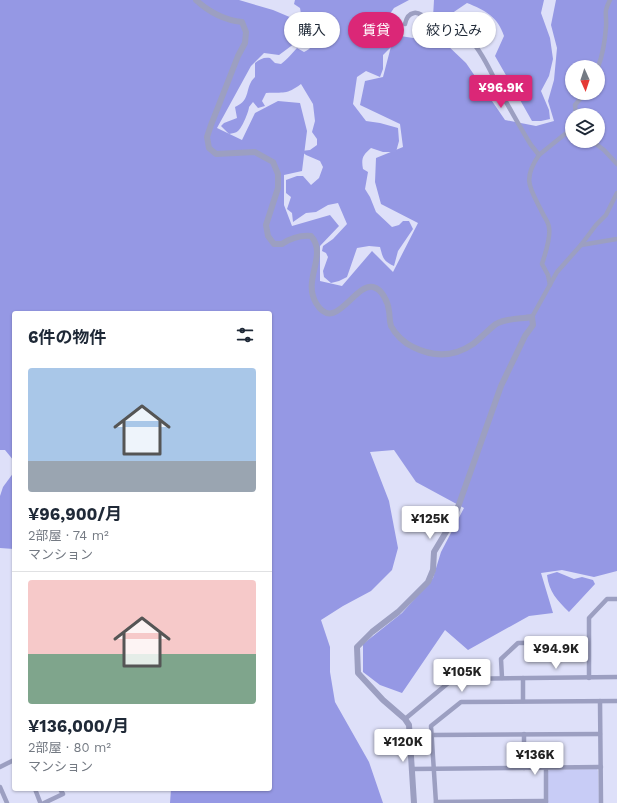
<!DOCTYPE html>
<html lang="ja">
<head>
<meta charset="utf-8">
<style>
  body { margin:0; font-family:"Work Sans","Noto Sans JP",sans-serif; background:#f2f2f3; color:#1f2937; height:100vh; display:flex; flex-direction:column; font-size:15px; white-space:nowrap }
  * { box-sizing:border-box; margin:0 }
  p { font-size:13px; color:#747a83 }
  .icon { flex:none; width:22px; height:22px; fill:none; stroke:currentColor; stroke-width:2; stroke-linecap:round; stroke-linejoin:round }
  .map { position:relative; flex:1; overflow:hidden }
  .details { position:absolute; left:12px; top:311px; width:260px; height:480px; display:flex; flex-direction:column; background:#fff; border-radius:4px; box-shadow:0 1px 3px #0004 }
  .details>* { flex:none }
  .hud { position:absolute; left:284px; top:12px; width:273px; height:36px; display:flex; gap:8px }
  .needle { width:26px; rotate:177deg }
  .fabs { position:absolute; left:565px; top:60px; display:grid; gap:8px }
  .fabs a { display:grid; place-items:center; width:40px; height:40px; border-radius:50%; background:#fff; box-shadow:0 1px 3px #0004; font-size:20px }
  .price { position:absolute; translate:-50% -34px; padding:0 9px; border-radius:4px; background:#fff; color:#222; font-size:13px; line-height:26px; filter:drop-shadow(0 1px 2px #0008) }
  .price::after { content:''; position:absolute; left:50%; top:24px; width:12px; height:9px; margin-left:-6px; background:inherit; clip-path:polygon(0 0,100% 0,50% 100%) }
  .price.current { background:#db2777; color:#fff }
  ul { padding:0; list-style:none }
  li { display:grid; align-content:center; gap:8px; height:212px; padding:0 16px }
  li+li { border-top:1px solid #e0e1e3 }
  li span { display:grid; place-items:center; height:124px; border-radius:4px; color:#555 }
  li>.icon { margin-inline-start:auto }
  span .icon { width:72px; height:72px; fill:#fffc; stroke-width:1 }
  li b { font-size:17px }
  h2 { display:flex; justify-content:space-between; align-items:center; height:48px; padding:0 16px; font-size:17px }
  .pill { padding:0 14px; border-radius:18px; background:#fff; box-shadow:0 1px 3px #0004; font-size:14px; line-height:36px }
  .pill.current { background:#db2777; color:#fff }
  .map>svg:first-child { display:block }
</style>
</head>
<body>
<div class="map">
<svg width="617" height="803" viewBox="0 0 617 803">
  <rect width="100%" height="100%" fill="#dee0f9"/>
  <path fill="#c8ccf6" d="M597 769 598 771 599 803H548V771L550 770Z"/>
  <g fill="#9598e4" fill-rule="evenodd">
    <path d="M0 0H239L273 10 292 18 302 38 279 55 264 53 251 66 217 128 242 140 255 113 278 101 300 103 307 131 302 171 284 175V205L292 226 330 215 339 226 320 246V281L342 286 372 251 393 272 418 223 381 204 375 182 376 158 403 147 400 124 360 105 365 81 383 77 394 35 445 43 466 63 505 120 536 126 554 121 548 101 554 80 557 48 551 25 556 0H617V571L594 577 562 570 541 573 553 613 529 616 468 650 445 630 402 693 380 685 363 672V644L402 613 433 578 441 552 464 508 416 482 394 450 370 452 389 501 398 548 392 570 371 591 343 606 321 620 330 647V672L335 702 369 762 383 803H170L171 789H270V313H14V461L5 450H0ZM572 67H598V93H572ZM572 115H598V141H572Z"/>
    <path d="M14 472V549L0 548V496L3 487Z"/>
  </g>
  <g fill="#9699e5">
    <path d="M295 0H409L394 8 381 27 385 36 393 38 392 46 383 55V69L380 77 366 71 357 77 353 104 366 121 380 123 398 128 399 141 396 152H383L371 148C363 155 361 158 363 169L368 172 365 189 370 197 376 212 392 227 399 225 403 221H409L413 229 398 251 394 266C383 261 383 258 380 247L369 246 357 248 347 277 339 281 331 283 324 277 323 271 328 257 326 253 322 251 323 246 333 239 347 224 338 203 328 205 316 212 306 213 293 222 292 213 287 209 291 197 286 193V180L297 176H303L311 185 319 178 323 167 320 161 306 155 301 151 310 150 317 145V139L312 132 315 121 313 104 301 84C286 95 284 92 266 93L262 101 265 106 258 108 253 102 249 107C249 111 242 128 238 131 236 133 232 133 229 134L221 126 224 123 237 118 235 107C252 100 244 87 255 77V63C260 59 264 57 270 58L275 63 281 64C288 59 292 53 297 48L304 52C314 47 320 39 312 29L306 27C304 24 300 22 298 18L301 14 300 8 294 4Z"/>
    <path d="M434 0H544L541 13 550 38 553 59 549 76 541 91 549 110 550 119 541 121H532L495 56 504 36C498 17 485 10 467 3L445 18 433 17Z"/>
    <path d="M557 572 574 579 582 577 593 580 595 584 569 612C557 600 549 592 547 575Z"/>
  </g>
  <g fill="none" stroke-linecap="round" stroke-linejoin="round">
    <g stroke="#9c9fc1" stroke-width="4.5">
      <path d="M405 24C406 19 408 14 414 13 422 11 431 25 439 29 451 36 463 30 474 44 486 59 494 78 502 95 512 112 521 129 531 145L539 155 565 134 572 130"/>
      <path d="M598 67C603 54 605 41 606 27 607 14 603 13 610 0"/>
      <path d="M576 115 575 105 585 93"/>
      <path d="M592 141 604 150 617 164"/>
      <path d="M539 155C521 181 531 189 543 214 545 218 549 223 549 228 551 238 545 254 542 264L548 275 550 285"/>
      <path d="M581 245 617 239"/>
      <path d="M532 317 557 272 581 245 596 225 606 215 617 193"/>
      <path d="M502 678 501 659 518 643 588 642"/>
      <path d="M523 678V701"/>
      <path d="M589 678V618L607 599H617"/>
      <path d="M600 701 601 803"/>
      <path d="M405 719 453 679 617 677"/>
      <path d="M524 734V768"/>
      <path d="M432 735 600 734"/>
      <path d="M0 767 14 760"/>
      <path d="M546 767V803"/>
      <path d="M412 769 601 767"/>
      <path d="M0 787 7 803"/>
      <path d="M35 789 40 802"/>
      <path d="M436 802 546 801"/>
      <path d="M44 803 63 794 60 789"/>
      <path d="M436 803 431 726 461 702 617 701"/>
    </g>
    <path stroke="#9c9fc1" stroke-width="6" d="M196 0C209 12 224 20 242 22L246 32 245 43 238 56 211 125 207 137 209 148 216 154 255 152 273 162 278 174V188L266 225 268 236 274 244H282C291 238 300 235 311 236 328 255 302 280 316 303 335 335 354 283 373 287 382 289 388 302 389 311 390 316 389 320 391 326 395 334 404 343 413 347 433 357 454 357 473 344 481 338 488 330 496 324 506 318 520 319 532 317L533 325 525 336 501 386 458 507 449 527 434 552 433 570 428 582 398 612 372 632 357 647 358 673 383 700 405 719 409 725 414 803"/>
  </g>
</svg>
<div class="fabs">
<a><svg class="needle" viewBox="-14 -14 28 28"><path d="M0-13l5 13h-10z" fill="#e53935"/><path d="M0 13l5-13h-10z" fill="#747a83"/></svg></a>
<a><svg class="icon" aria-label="layers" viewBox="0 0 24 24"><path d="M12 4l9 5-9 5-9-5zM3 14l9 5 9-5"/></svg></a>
</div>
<b class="price current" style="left:501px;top:109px">¥96.9K</b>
<b class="price" style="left:430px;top:540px">¥125K</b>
<b class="price" style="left:556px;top:670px">¥94.9K</b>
<b class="price" style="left:462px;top:693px">¥105K</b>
<b class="price" style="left:403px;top:763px">¥120K</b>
<b class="price" style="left:535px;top:776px">¥136K</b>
<div class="hud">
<a class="pill">購入</a>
<a class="pill current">賃貸</a>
<a class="pill">絞り込み</a>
</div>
<section class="details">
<h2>6件の物件<svg class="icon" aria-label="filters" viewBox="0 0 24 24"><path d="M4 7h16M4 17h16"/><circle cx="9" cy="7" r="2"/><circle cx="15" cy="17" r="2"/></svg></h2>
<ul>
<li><span style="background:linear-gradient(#a9c7e8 75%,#9aa5b1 0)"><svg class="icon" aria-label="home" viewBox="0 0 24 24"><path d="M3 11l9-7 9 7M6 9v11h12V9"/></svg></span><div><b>¥96,900/月</b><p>2部屋 · 74 m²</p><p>マンション</p></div></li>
<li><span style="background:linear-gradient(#f6c9c9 60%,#7fa58c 0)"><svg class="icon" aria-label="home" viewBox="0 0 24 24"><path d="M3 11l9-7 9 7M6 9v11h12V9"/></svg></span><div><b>¥136,000/月</b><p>2部屋 · 80 m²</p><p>マンション</p></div></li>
</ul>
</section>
</div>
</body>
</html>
